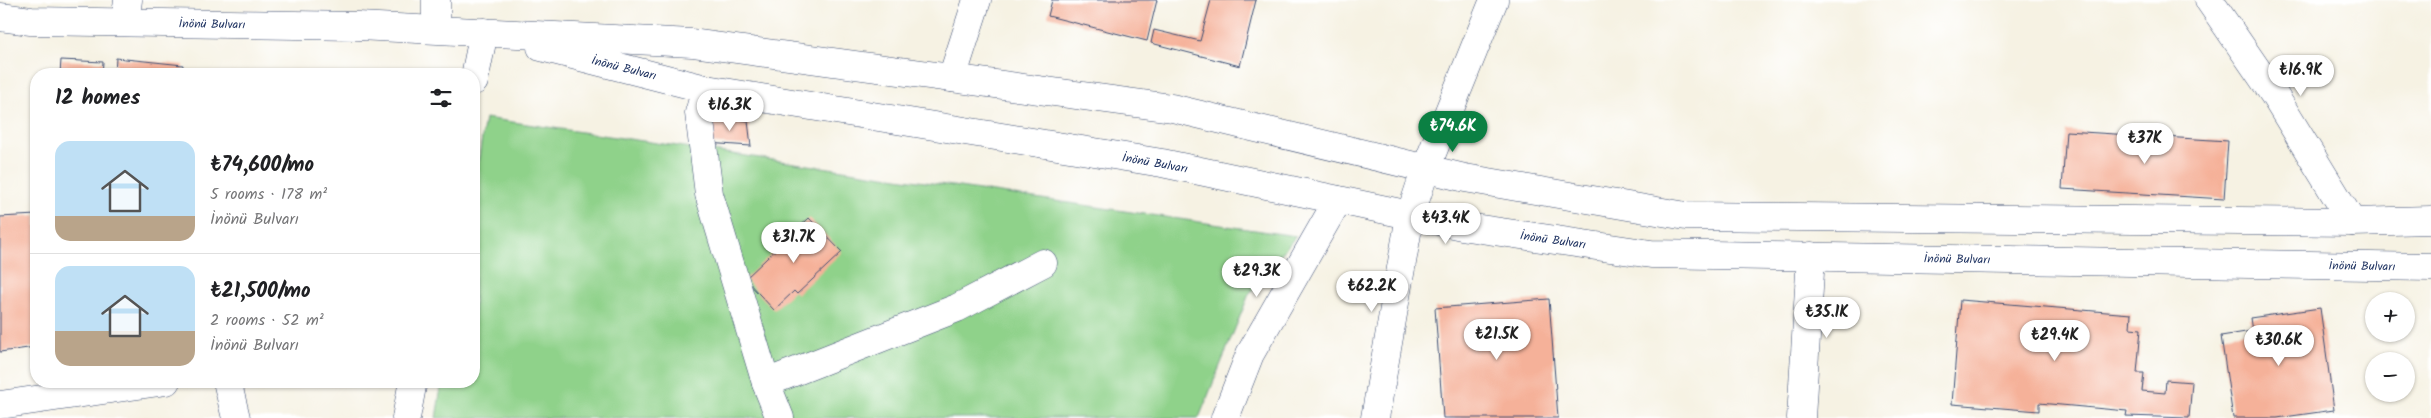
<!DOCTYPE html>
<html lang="en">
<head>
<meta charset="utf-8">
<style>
  body { margin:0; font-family:Kalam,sans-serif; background:#f2f2f2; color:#202124; height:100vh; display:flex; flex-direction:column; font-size:19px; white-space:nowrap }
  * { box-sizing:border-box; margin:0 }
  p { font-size:16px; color:#757577 }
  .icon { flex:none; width:28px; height:28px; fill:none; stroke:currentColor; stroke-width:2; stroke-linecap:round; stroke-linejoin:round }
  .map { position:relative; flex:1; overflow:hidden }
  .sheet { position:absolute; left:30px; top:68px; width:450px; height:320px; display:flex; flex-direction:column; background:#fff; border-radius:20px; box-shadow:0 1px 4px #0004 }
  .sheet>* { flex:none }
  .fabs { position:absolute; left:2365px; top:292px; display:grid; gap:10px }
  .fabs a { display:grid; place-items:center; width:50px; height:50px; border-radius:50%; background:#fff; box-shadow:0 1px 4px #0004; font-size:25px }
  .price { position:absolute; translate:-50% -42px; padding:0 11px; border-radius:18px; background:#fff; color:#222; font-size:16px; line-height:32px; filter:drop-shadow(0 1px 2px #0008) }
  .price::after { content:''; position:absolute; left:50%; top:30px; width:15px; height:11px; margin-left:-8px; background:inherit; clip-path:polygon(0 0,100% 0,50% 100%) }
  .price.selected { background:#0b8043; color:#fff }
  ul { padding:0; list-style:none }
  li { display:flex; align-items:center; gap:15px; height:125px; padding:0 25px }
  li+li { border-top:1px solid #e0e0e0 }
  li span { display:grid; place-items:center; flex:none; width:140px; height:100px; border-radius:15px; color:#555 }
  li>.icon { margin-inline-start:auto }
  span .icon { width:60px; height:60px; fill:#fffc; stroke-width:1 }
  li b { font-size:21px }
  h2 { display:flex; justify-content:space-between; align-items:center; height:60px; padding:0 25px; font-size:21px }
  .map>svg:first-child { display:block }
</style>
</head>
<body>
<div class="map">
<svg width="2431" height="418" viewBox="0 0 2431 418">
  <rect width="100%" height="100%" fill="#fff"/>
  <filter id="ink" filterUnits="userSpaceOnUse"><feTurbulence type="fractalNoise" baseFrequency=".02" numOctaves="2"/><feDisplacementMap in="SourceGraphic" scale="10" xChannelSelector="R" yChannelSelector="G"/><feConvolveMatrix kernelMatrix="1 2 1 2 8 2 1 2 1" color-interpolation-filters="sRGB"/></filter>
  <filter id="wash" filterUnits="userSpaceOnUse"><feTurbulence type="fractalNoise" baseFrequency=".0096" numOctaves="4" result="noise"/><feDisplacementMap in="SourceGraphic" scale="20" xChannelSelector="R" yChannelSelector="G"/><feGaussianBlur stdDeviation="1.12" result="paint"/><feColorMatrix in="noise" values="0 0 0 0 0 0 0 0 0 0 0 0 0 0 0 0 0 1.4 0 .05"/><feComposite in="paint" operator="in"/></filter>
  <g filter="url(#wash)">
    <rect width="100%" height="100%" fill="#f6f2e3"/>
    <path fill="#8fd28a" stroke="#558074" d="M485 118 1296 236 1249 294 1199 418H436L442 381H474V189Z"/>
    <g id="blocks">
      <g fill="#f5b199">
        <path d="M1052 0H1157L1147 41 1048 16Z"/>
        <path d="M1211 0H1256L1240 66 1151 43 1154 30 1200 41Z"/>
        <path d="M116 58 183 65 182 74H115Z"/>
        <path d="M61 60 103 62 102 74H60Z"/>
        <path d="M716 115 748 121 751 146 706 143Z"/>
        <path d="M2066 131 2228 141 2224 199 2062 189Z"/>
        <path d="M36 215V326L33 328 35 347 0 352V217Z"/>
        <path d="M809 218 842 252 797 294 794 291 774 310 745 279Z"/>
        <path d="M1549 299 1558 418H1443L1435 308Z"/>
        <path d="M1960 300 2131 314 2130 328 2141 329 2137 373H2144L2142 391 2165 393 2166 380 2192 382 2189 418 2126 416 2127 411 2039 403V411L1952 404Z"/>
        <path d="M2320 308 2334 410 2277 418H2233L2221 336 2252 331 2250 318Z"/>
      </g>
    </g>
  </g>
  <g filter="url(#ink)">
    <use href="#blocks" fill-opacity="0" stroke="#3c4c72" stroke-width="1"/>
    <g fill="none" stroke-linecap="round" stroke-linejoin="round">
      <g stroke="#3c4c72" stroke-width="29">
        <g id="minor">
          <path d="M436 0V29"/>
          <path d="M2209 0 2273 93 2352 222"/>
          <path d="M125 22 128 0"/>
          <path d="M952 78 977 0"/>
          <path d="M474 81 484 32"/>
          <path d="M706 89 699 113 709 194 766 383 780 418"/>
          <path d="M227 381 236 418"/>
          <path d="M766 383 957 308 1043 263"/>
          <path d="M0 405 166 381"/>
          <path d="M406 418 413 381"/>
          <path d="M1225 418 1250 354 1338 200"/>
          <path d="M1375 418 1410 216 1426 168 1494 0"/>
          <path d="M1801 418 1811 256"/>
        </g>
      </g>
      <g stroke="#3c4c72" stroke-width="29">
        <g id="major">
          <path d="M0 17 31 21 358 26 692 43 1172 108 1465 178 1686 216 2352 222 2431 220"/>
          <path d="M541 47 706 89 1162 163 1467 227 1651 254 2431 267"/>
        </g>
      </g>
      <use href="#minor" stroke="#fff" stroke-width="28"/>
      <use href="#major" stroke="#fff" stroke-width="28"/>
    </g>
  </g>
  <g text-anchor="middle" stroke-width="5" stroke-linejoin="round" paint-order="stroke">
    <g font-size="12" fill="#1b2f5e" stroke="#fff">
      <text transform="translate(212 24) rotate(1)" y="4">İnönü Bulvarı</text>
      <text transform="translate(624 68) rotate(14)" y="4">İnönü Bulvarı</text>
      <text transform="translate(1155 163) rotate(10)" y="4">İnönü Bulvarı</text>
      <text transform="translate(1553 240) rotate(8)" y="4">İnönü Bulvarı</text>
      <text transform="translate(1957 259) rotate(1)" y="4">İnönü Bulvarı</text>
      <text transform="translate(2362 266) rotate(1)" y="4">İnönü Bulvarı</text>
    </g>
  </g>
</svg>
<div class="fabs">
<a>+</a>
<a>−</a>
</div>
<b class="price" style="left:2301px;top:97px">₺16.9K</b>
<b class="price" style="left:730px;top:132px">₺16.3K</b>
<b class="price selected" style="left:1453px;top:153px">₺74.6K</b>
<b class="price" style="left:2145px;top:165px">₺37K</b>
<b class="price" style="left:1446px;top:245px">₺43.4K</b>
<b class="price" style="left:794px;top:264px">₺31.7K</b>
<b class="price" style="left:1257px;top:298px">₺29.3K</b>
<b class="price" style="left:1372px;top:313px">₺62.2K</b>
<b class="price" style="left:1827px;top:339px">₺35.1K</b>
<b class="price" style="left:1497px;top:361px">₺21.5K</b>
<b class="price" style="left:2055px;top:362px">₺29.4K</b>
<b class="price" style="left:2279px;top:367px">₺30.6K</b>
<section class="sheet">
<h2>12 homes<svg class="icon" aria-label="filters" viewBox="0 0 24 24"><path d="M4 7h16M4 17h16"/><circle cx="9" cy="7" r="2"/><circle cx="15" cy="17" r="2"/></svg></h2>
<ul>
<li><span style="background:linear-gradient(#bfe0f5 75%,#b9a48a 0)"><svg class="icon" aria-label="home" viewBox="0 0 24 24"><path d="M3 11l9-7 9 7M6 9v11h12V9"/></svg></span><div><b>₺74,600/mo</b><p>5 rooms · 178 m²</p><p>İnönü Bulvarı</p></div></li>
<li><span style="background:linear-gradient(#bfe0f5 65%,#b9a48a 0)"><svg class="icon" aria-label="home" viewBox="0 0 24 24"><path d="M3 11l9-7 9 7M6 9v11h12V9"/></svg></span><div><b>₺21,500/mo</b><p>2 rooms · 52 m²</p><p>İnönü Bulvarı</p></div></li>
</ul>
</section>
</div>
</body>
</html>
